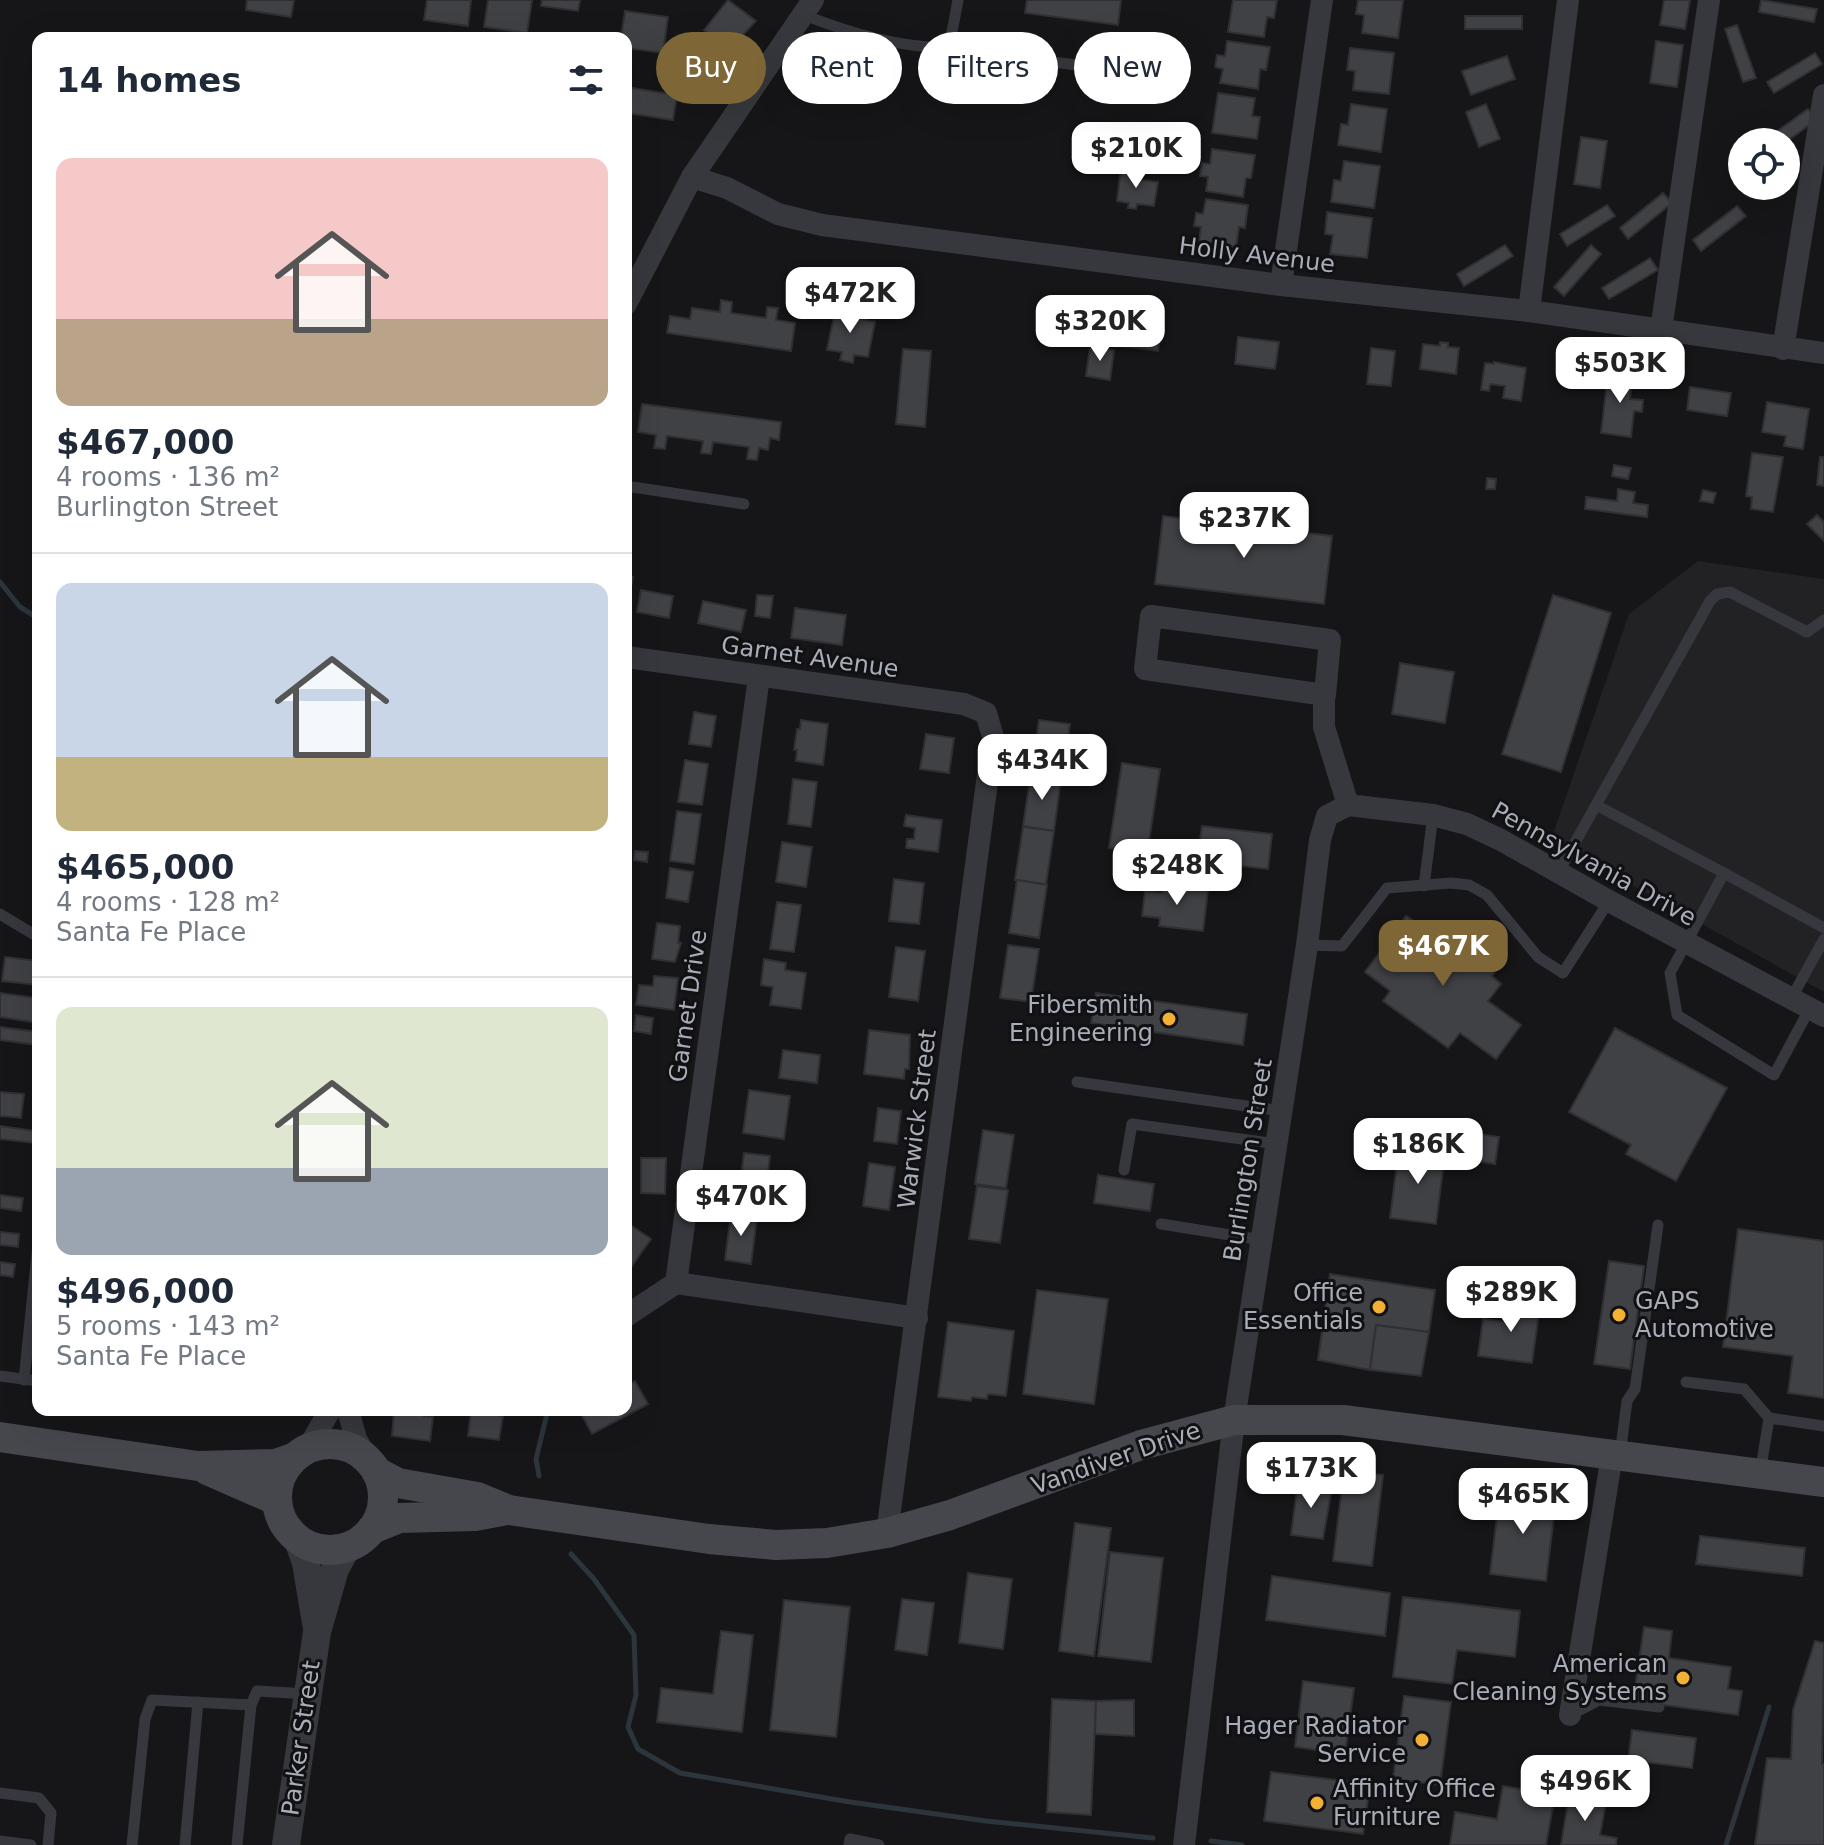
<!DOCTYPE html>
<html lang="en">
<head>
<meta charset="utf-8">
<style>
  body { margin:0; font-family:"DejaVu Sans",sans-serif; background:#f2f2f3; color:#1f2937; height:100vh; display:flex; flex-direction:column; font-size:30px; white-space:nowrap }
  * { box-sizing:border-box; margin:0 }
  p { font-size:26px; color:#747a83 }
  .icon { flex:none; width:44px; height:44px; fill:none; stroke:currentColor; stroke-width:2; stroke-linecap:round; stroke-linejoin:round }
  .map { position:relative; flex:1; overflow:hidden }
  .details { position:absolute; left:32px; top:32px; width:600px; height:1384px; display:flex; flex-direction:column; background:#fff; border-radius:16px; box-shadow:0 8px 32px #0002 }
  .details>* { flex:none }
  .guide { position:absolute; left:656px; top:32px; width:760px; height:72px; display:flex; gap:16px }
  .buttons { position:absolute; left:1728px; top:128px; display:grid; gap:16px }
  .buttons a { display:grid; place-items:center; width:72px; height:72px; border-radius:50%; background:#fff; box-shadow:0 8px 32px #0002; font-size:40px }
  .price { position:absolute; translate:-50% -68px; padding:0 18px; border-radius:16px; background:#fff; color:#222; font-size:26px; line-height:52px; filter:drop-shadow(0 2px 4px #0008) }
  .price::after { content:''; position:absolute; left:50%; top:48px; width:24px; height:18px; margin-left:-12px; background:inherit; clip-path:polygon(0 0,100% 0,50% 100%) }
  .price.current { background:#7e6636; color:#fff }
  ul { padding:0; list-style:none }
  li { display:grid; align-content:center; gap:16px; height:424px; padding:0 24px }
  li+li { border-top:2px solid #e0e1e3 }
  li span { display:grid; place-items:center; height:248px; border-radius:16px; color:#555 }
  li>.icon { margin-inline-start:auto }
  span .icon { width:144px; height:144px; fill:#fffc; stroke-width:1 }
  li b { font-size:34px }
  h2 { display:flex; justify-content:space-between; align-items:center; height:96px; padding:0 24px; font-size:34px }
  .pill { padding:0 28px; border-radius:36px; background:#fff; box-shadow:0 8px 32px #0002; font-size:28px; line-height:72px }
  .pill.current { background:#7e6636; color:#fff }
  .map>svg:first-child { display:block }
</style>
</head>
<body>
<div class="map">
<svg width="1824" height="1845" viewBox="0 0 1824 1845">
  <rect width="100%" height="100%" fill="#161618"/>
  <path fill="#222225" d="M1698 561 1824 579V992L1551 840 1629 614Z"/>
  <g fill="none" stroke-linecap="round" stroke-linejoin="round">
    <g stroke="#2c353c" stroke-width="5">
      <path d="M0 582 20 607 38 618"/>
      <path d="M539 1476 536 1459 548 1410"/>
      <path d="M571 1554 594 1579 634 1635 636 1695 628 1727 638 1749 680 1773 850 1802 986 1821 1153 1838"/>
      <path d="M1211 1841 1242 1845"/>
      <path d="M1726 1845 1769 1707"/>
    </g>
  </g>
  <g fill="#404145" stroke="#303034" stroke-width="2">
    <path d="M247 0H294L291 17 246 10Z"/>
    <path d="M427 0H471L468 26 424 20Z"/>
    <path d="M488 0H532L527 33 484 27Z"/>
    <path d="M542 0H580L578 11 541 6Z"/>
    <path d="M728 0 756 21 729 50 704 30Z"/>
    <path d="M1027 0H1121L1118 25 1025 13Z"/>
    <path d="M1233 0H1277L1274 18 1267 17 1264 37 1228 32Z"/>
    <path d="M1358 0H1403L1398 38 1362 33 1364 15 1356 14Z"/>
    <path d="M1664 0H1690L1685 29 1660 25Z"/>
    <path d="M1761 0 1817 9 1814 22 1759 12Z"/>
    <path d="M625 11 668 17 663 53 626 48V38H621Z"/>
    <rect x="1465" y="16" width="57" height="13"/>
    <path d="M1737 25 1756 78 1743 82 1725 29Z"/>
    <path d="M1227 41 1270 47 1266 70 1260 69 1258 89 1220 83 1223 69 1215 67 1217 55 1225 56Z"/>
    <path d="M1656 41 1683 45 1677 87 1650 83Z"/>
    <path d="M1350 48 1394 53 1389 94 1353 90 1355 71 1347 70Z"/>
    <path d="M1815 53 1822 64 1774 93 1767 82Z"/>
    <path d="M1507 56 1515 79 1471 95 1462 71Z"/>
    <path d="M626 87 677 95 673 120 626 113Z"/>
    <path d="M1218 93 1255 98 1252 116 1260 117 1257 139 1212 133Z"/>
    <path d="M1351 104 1387 109 1381 152 1338 145 1341 124 1348 125Z"/>
    <path d="M1486 104 1500 139 1479 147 1466 112Z"/>
    <path d="M1808 109 1816 120 1786 142H1762Z"/>
    <path d="M1581 137 1607 141 1600 188 1574 184Z"/>
    <path d="M1212 149 1255 155 1251 178H1246L1243 197 1206 191 1208 177 1200 176 1202 163 1210 164Z"/>
    <path d="M1344 161 1380 166 1374 208 1331 202 1334 180 1341 181Z"/>
    <path d="M1121 168 1135 170 1134 179 1158 182 1154 206 1137 204 1136 209 1128 208 1129 203 1117 201Z"/>
    <path d="M1663 193 1672 203 1628 239 1620 228Z"/>
    <path d="M1206 199 1248 205 1245 228 1239 227 1236 247 1199 241 1201 227 1194 226 1196 213 1203 214Z"/>
    <path d="M1607 205 1615 216 1567 246 1560 234Z"/>
    <path d="M1737 206 1746 216 1701 251 1693 240Z"/>
    <path d="M1327 212 1372 218 1367 258 1330 254 1333 235 1325 234Z"/>
    <path d="M1505 245 1513 256 1464 286 1457 274Z"/>
    <path d="M1591 245 1601 254 1564 296 1554 287Z"/>
    <path d="M1650 258 1658 270 1609 299 1602 288Z"/>
    <path d="M721 300 732 302 731 313 766 318 767 307 778 308 776 320 795 323 791 351 667 333 670 316 690 319 692 308 720 312Z"/>
    <path d="M836 307 857 311 856 318 875 322 868 357 854 355 853 363 840 360 842 352 827 350Z"/>
    <path d="M1123 318 1162 326 1158 351 1119 346Z"/>
    <path d="M1238 337 1279 342 1275 369 1235 364Z"/>
    <path d="M1440 342 1448 343V347L1459 348 1456 374 1420 369 1423 344 1440 346Z"/>
    <path d="M1090 347 1114 350 1110 380 1086 376Z"/>
    <path d="M1371 348 1395 351 1391 386 1367 384Z"/>
    <path d="M903 349 931 351 925 427 896 424Z"/>
    <path d="M1494 362 1526 368 1521 401 1503 398 1505 386 1490 384 1489 391 1481 390 1485 363 1494 364Z"/>
    <path d="M1616 370 1633 374 1630 399 1643 400 1642 412 1634 411 1631 437 1601 433 1608 374 1615 375Z"/>
    <path d="M1690 387 1731 393 1727 416 1687 410Z"/>
    <path d="M1767 402 1809 409 1803 449 1784 446 1786 436 1762 432Z"/>
    <path d="M642 404 781 422 779 440 770 438 768 450 759 448 757 460 747 459 749 447 713 442 711 454 701 453 703 441 667 436 665 449 654 448 656 435 638 432Z"/>
    <path d="M1752 453 1783 457 1773 512 1751 509 1752 497 1746 496Z"/>
    <path d="M1820 457H1824V486L1817 485Z"/>
    <path d="M1614 465 1631 468 1628 479 1612 476Z"/>
    <path d="M1487 478 1496 479 1495 489H1486Z"/>
    <path d="M1618 489 1635 492 1633 503 1648 505 1647 517 1585 509 1586 497 1617 501Z"/>
    <path d="M1703 490 1716 493 1713 503 1700 501Z"/>
    <path d="M1817 515 1824 522V541L1807 524Z"/>
    <path d="M1163 516 1332 536 1324 604 1155 584Z"/>
    <path d="M626 576 633 577 626 610Z"/>
    <path d="M641 590 673 596 669 618 637 612Z"/>
    <path d="M757 595 773 596 770 618 755 616Z"/>
    <path d="M1553 595 1611 613 1561 772 1502 754Z"/>
    <path d="M703 601 746 610 741 632 698 623Z"/>
    <path d="M795 608 846 615 842 645 791 638Z"/>
    <path d="M1400 663 1454 672 1445 723 1392 714Z"/>
    <path d="M694 712 716 716 711 747 689 744Z"/>
    <path d="M801 720 828 724 823 765 796 761 797 750H794L797 729H800Z"/>
    <path d="M1039 720 1070 724 1062 777 1031 773Z"/>
    <path d="M926 734 954 738 949 773 920 769Z"/>
    <path d="M685 760 708 764 702 805 678 802Z"/>
    <path d="M1122 763 1160 769 1147 854 1109 848Z"/>
    <path d="M1031 773 1061 778 1054 831 1023 826Z"/>
    <path d="M793 779 817 782 811 827 788 824Z"/>
    <path d="M677 811 701 814 694 864 670 861Z"/>
    <path d="M906 815 942 820 938 852 906 848 907 839H914L915 828 904 826Z"/>
    <path d="M1202 826 1272 834 1268 869 1197 861Z"/>
    <path d="M1023 827 1054 831 1046 884 1015 880Z"/>
    <path d="M782 842 812 847 806 887 776 882Z"/>
    <path d="M635 851 648 852 647 862 634 860Z"/>
    <path d="M670 868 693 872 688 902 666 898Z"/>
    <path d="M894 879 924 883 919 924 889 921Z"/>
    <path d="M1017 880 1047 885 1039 938 1009 933Z"/>
    <path d="M1163 885 1208 890 1203 931 1159 926 1160 918 1142 916 1145 891 1162 893Z"/>
    <path d="M777 902 801 905 794 952 770 949Z"/>
    <path d="M1406 916 1473 958 1483 945 1504 960 1492 976 1501 984 1488 1001 1521 1025 1496 1059 1460 1033 1448 1048 1383 1001 1390 991 1365 972Z"/>
    <path d="M657 923 680 926 678 943H681L675 962 652 959Z"/>
    <path d="M1008 945 1039 949 1031 1002 1000 998Z"/>
    <path d="M896 947 925 951 918 1001 889 997Z"/>
    <path d="M5 957 38 961V985L2 981Z"/>
    <path d="M764 959 786 963 785 970 806 973 801 1009 770 1005 773 987 761 985Z"/>
    <path d="M654 976 678 978 674 1010 636 1005 639 985 653 986Z"/>
    <path d="M0 993 37 998 33 1022 0 1017Z"/>
    <path d="M1096 993 1247 1014 1243 1045 1091 1023Z"/>
    <path d="M636 1015 653 1018 651 1034 634 1031Z"/>
    <path d="M0 1027 38 1032V1045L0 1040Z"/>
    <path d="M1615 1028 1727 1088 1676 1181 1626 1154 1631 1145 1569 1112Z"/>
    <path d="M869 1030 910 1035 909 1069H905L904 1079 864 1074Z"/>
    <path d="M783 1050 820 1055 817 1083 779 1078Z"/>
    <path d="M749 1090 790 1096 784 1139 743 1133Z"/>
    <path d="M0 1092 24 1094 21 1118 0 1116Z"/>
    <path d="M878 1108 901 1111 897 1144 874 1141Z"/>
    <path d="M0 1126 36 1131 34 1143 0 1139Z"/>
    <path d="M983 1130 1014 1135 1006 1188 975 1184Z"/>
    <path d="M1473 1133 1499 1137 1495 1164 1469 1160Z"/>
    <path d="M1399 1148 1445 1154 1436 1224 1390 1218Z"/>
    <path d="M744 1153 770 1156 765 1196 739 1193Z"/>
    <path d="M641 1158H666L665 1194 641 1193Z"/>
    <path d="M869 1163 895 1167 889 1210 863 1206Z"/>
    <path d="M1098 1175 1154 1184 1150 1211 1094 1203Z"/>
    <path d="M977 1186 1008 1190 1000 1243 969 1239Z"/>
    <path d="M0 1195 23 1198 21 1211 0 1208Z"/>
    <path d="M731 1213 757 1217 751 1264 725 1260Z"/>
    <path d="M632 1226 651 1239 632 1266 626 1262V1234Z"/>
    <path d="M1738 1229 1824 1241V1398L1788 1393 1793 1356 1723 1347Z"/>
    <path d="M0 1232 19 1234 18 1247 0 1245Z"/>
    <path d="M1609 1261 1644 1266 1630 1369 1594 1364Z"/>
    <path d="M0 1262 15 1264 13 1277 0 1275Z"/>
    <path d="M1330 1274 1435 1290 1429 1332 1376 1325 1370 1370 1318 1360Z"/>
    <path d="M1037 1290 1108 1299 1094 1404 1023 1394Z"/>
    <path d="M1509 1301 1540 1305 1532 1363 1478 1356 1483 1319 1506 1322Z"/>
    <path d="M948 1322 1014 1331 1006 1396 988 1394 987 1399 972 1397 971 1401 938 1397Z"/>
    <path d="M1376 1325 1429 1332 1421 1376 1370 1370Z"/>
    <path d="M635 1381 648 1404 592 1434 579 1410H626V1386Z"/>
    <path d="M406 1410H424V1416L433 1417 430 1441 392 1436 394 1411 406 1413Z"/>
    <path d="M471 1411 503 1416 499 1440 468 1436Z"/>
    <path d="M1344 1470 1383 1475 1372 1566 1333 1561Z"/>
    <path d="M1298 1482 1332 1487 1323 1539 1291 1535Z"/>
    <path d="M1500 1491 1556 1499 1546 1581 1490 1574Z"/>
    <path d="M1075 1523 1111 1528 1094 1656 1059 1651Z"/>
    <path d="M1700 1536 1805 1548 1802 1576 1696 1564Z"/>
    <path d="M1110 1552 1163 1558 1151 1662 1098 1656Z"/>
    <path d="M968 1573 1012 1579 1003 1649 959 1643Z"/>
    <path d="M1272 1576 1390 1593 1385 1636 1266 1620Z"/>
    <path d="M1403 1597 1520 1611 1515 1657 1457 1650 1452 1684 1393 1677Z"/>
    <path d="M902 1599 934 1603 927 1655 895 1650Z"/>
    <path d="M784 1600 850 1607 836 1737 770 1730Z"/>
    <path d="M1644 1627 1672 1631 1669 1658 1731 1667 1728 1689 1742 1691 1738 1715 1633 1701Z"/>
    <path d="M721 1631 753 1635 742 1732 657 1722 661 1688 713 1694Z"/>
    <path d="M1815 1641 1824 1643 1822 1764H1824V1845H1755L1767 1758 1791 1759 1793 1710Z"/>
    <path d="M1303 1681 1354 1688 1345 1754 1295 1747Z"/>
    <path d="M1404 1696 1451 1702 1440 1785 1393 1779Z"/>
    <path d="M1052 1699 1096 1701 1091 1815 1047 1812Z"/>
    <path d="M1134 1700V1736L1095 1734 1096 1701Z"/>
    <path d="M1632 1730 1696 1738 1692 1768 1628 1760Z"/>
    <path d="M1271 1772 1370 1784 1363 1834 1264 1821Z"/>
    <path d="M1503 1786 1555 1795 1546 1845H1450L1455 1812 1497 1819Z"/>
    <path d="M1569 1796 1606 1802 1600 1835 1617 1838 1616 1845H1561Z"/>
  </g>
  <g fill="none" stroke-linecap="round" stroke-linejoin="round">
    <g stroke="#37383d" stroke-width="11">
      <path d="M804 15C852 34 898 47 949 48L958 0"/>
      <path d="M949 48 1091 67"/>
      <path d="M626 486 744 504"/>
      <path d="M1598 806 1724 873"/>
      <path d="M1558 873 1710 601 1717 594 1730 592 1807 632 1824 620"/>
      <path d="M1424 886 1433 815"/>
      <path d="M0 914 38 937"/>
      <path d="M1307 945 1342 946 1387 888 1451 883 1469 885 1487 895 1538 957 1563 973 1609 901"/>
      <path d="M1791 999 1824 939"/>
      <path d="M1810 1008 1774 1075 1677 1015 1670 973 1724 873 1824 928"/>
      <path d="M1077 1082 1282 1111"/>
      <path d="M1124 1170 1132 1124 1277 1144"/>
      <path d="M1161 1224 1262 1240"/>
      <path d="M0 1376 38 1381"/>
      <path d="M24 1380 38 1244"/>
      <path d="M1686 1382 1744 1389 1769 1418"/>
      <path d="M1620 1455 1627 1401 1635 1389 1658 1225"/>
      <path d="M1760 1474 1769 1418 1824 1426"/>
      <path d="M1572 1714 1599 1700 1659 1707"/>
      <path d="M0 1793 39 1798 51 1813 48 1845"/>
      <path d="M0 1841 31 1845"/>
      <path d="M132 1845 145 1719 152 1700 251 1705"/>
      <path d="M185 1845 198 1702"/>
      <path d="M237 1845 251 1705 257 1691 308 1694"/>
      <path d="M849 1845 850 1839 879 1845"/>
    </g>
    <g stroke="#37383d" stroke-width="22">
      <path d="M692 177 727 188 778 214 822 225 1281 285 1529 311 1824 353"/>
      <path d="M1281 285 1322 0"/>
      <path d="M626 304 692 177 813 0"/>
      <path d="M1529 311 1568 0"/>
      <path d="M1661 330 1709 0"/>
      <path d="M1783 349 1824 95"/>
      <path d="M626 657 964 704 986 713 993 737 887 1533"/>
      <path d="M1325 695 1145 669 1151 616 1330 640 1325 695 1324 697V727L1348 805"/>
      <path d="M676 1283 917 1318"/>
      <path d="M626 1316 676 1283 759 677"/>
      <path d="M348 1410 356 1439 368 1460"/>
      <path d="M308 1448 330 1410"/>
      <path d="M1570 1715 1612 1455"/>
      <path d="M1184 1845 1234 1420 1307 945 1320 840 1327 816 1348 805 1433 815 1467 824 1501 840 1609 901 1824 1016"/>
    </g>
    <g stroke="#37383d" stroke-width="28">
      <path d="M298 1540 306 1563 316 1623"/>
      <path d="M286 1845 317 1632 335 1569 347 1547"/>
    </g>
    <g stroke="#45474d" stroke-width="30">
      <path d="M0 1437 198 1466 276 1464 293 1458"/>
      <circle cx="330" cy="1497" r="53"/>
      <path d="M207 1470 276 1500"/>
      <path d="M377 1472 398 1483 477 1497 509 1510 709 1539 776 1545 827 1543 887 1533 950 1515 1141 1445 1234 1420H1343L1824 1482"/>
      <path d="M372 1529 399 1518 475 1516 507 1510"/>
    </g>
  </g>
  <g fill="#f2b134" stroke="#111113" stroke-width="3">
    <circle cx="1169" cy="1019" r="8"/>
    <circle cx="1379" cy="1307" r="8"/>
    <circle cx="1619" cy="1315" r="8"/>
    <circle cx="1683" cy="1678" r="8"/>
    <circle cx="1422" cy="1740" r="8"/>
    <circle cx="1317" cy="1803" r="8"/>
  </g>
  <g text-anchor="middle" stroke-width="6" stroke-linejoin="round" paint-order="stroke">
    <g font-size="24" fill="#a8adb8" stroke="#111113">
      <text transform="translate(1257 255) rotate(7)" y="8">Holly Avenue</text>
      <text transform="translate(810 657) rotate(8)" y="8">Garnet Avenue</text>
      <text transform="translate(1594 864) rotate(29)" y="8">Pennsylvania Drive</text>
      <text transform="translate(688 1006) rotate(-82)" y="8">Garnet Drive</text>
      <text transform="translate(917 1119) rotate(-83)" y="8">Warwick Street</text>
      <text transform="translate(1248 1160) rotate(-81)" y="8">Burlington Street</text>
      <text transform="translate(1116 1458) rotate(-19)" y="8">Vandiver Drive</text>
      <text transform="translate(301 1738) rotate(-82)" y="8">Parker Street</text>
    </g>
    <g font-size="24" fill="#a8adb8" stroke="#111113" text-anchor="end">
      <text x="1153" y="1013">Fibersmith<tspan x="1153" dy="28">Engineering</tspan></text>
      <text x="1363" y="1301">Office<tspan x="1363" dy="28">Essentials</tspan></text>
      <text x="1635" y="1309" text-anchor="start">GAPS<tspan x="1635" dy="28">Automotive</tspan></text>
      <text x="1667" y="1672">American<tspan x="1667" dy="28">Cleaning Systems</tspan></text>
      <text x="1406" y="1734">Hager Radiator<tspan x="1406" dy="28">Service</tspan></text>
      <text x="1333" y="1797" text-anchor="start">Affinity Office<tspan x="1333" dy="28">Furniture</tspan></text>
    </g>
  </g>
</svg>
<div class="buttons">
<a><svg class="icon" aria-label="locate" viewBox="0 0 24 24"><circle cx="12" cy="12" r="6"/><path d="M12 2v4M12 18v4M2 12h4M18 12h4"/></svg></a>
</div>
<b class="price" style="left:1136px;top:190px">$210K</b>
<b class="price" style="left:850px;top:335px">$472K</b>
<b class="price" style="left:1100px;top:363px">$320K</b>
<b class="price" style="left:1620px;top:405px">$503K</b>
<b class="price" style="left:1244px;top:560px">$237K</b>
<b class="price" style="left:1042px;top:802px">$434K</b>
<b class="price" style="left:1177px;top:907px">$248K</b>
<b class="price current" style="left:1443px;top:988px">$467K</b>
<b class="price" style="left:1418px;top:1186px">$186K</b>
<b class="price" style="left:741px;top:1238px">$470K</b>
<b class="price" style="left:1511px;top:1334px">$289K</b>
<b class="price" style="left:1311px;top:1510px">$173K</b>
<b class="price" style="left:1523px;top:1536px">$465K</b>
<b class="price" style="left:1585px;top:1823px">$496K</b>
<div class="guide">
<a class="pill current">Buy</a>
<a class="pill">Rent</a>
<a class="pill">Filters</a>
<a class="pill">New</a>
</div>
<section class="details">
<h2>14 homes<svg class="icon" aria-label="filters" viewBox="0 0 24 24"><path d="M4 7h16M4 17h16"/><circle cx="9" cy="7" r="2"/><circle cx="15" cy="17" r="2"/></svg></h2>
<ul>
<li><span style="background:linear-gradient(#f6c9c9 65%,#b9a48a 0)"><svg class="icon" aria-label="home" viewBox="0 0 24 24"><path d="M3 11l9-7 9 7M6 9v11h12V9"/></svg></span><div><b>$467,000</b><p>4 rooms · 136 m²</p><p>Burlington Street</p></div></li>
<li><span style="background:linear-gradient(#c9d6e8 70%,#c2b280 0)"><svg class="icon" aria-label="home" viewBox="0 0 24 24"><path d="M3 11l9-7 9 7M6 9v11h12V9"/></svg></span><div><b>$465,000</b><p>4 rooms · 128 m²</p><p>Santa Fe Place</p></div></li>
<li><span style="background:linear-gradient(#dfe7d0 65%,#9aa5b1 0)"><svg class="icon" aria-label="home" viewBox="0 0 24 24"><path d="M3 11l9-7 9 7M6 9v11h12V9"/></svg></span><div><b>$496,000</b><p>5 rooms · 143 m²</p><p>Santa Fe Place</p></div></li>
</ul>
</section>
</div>
</body>
</html>
